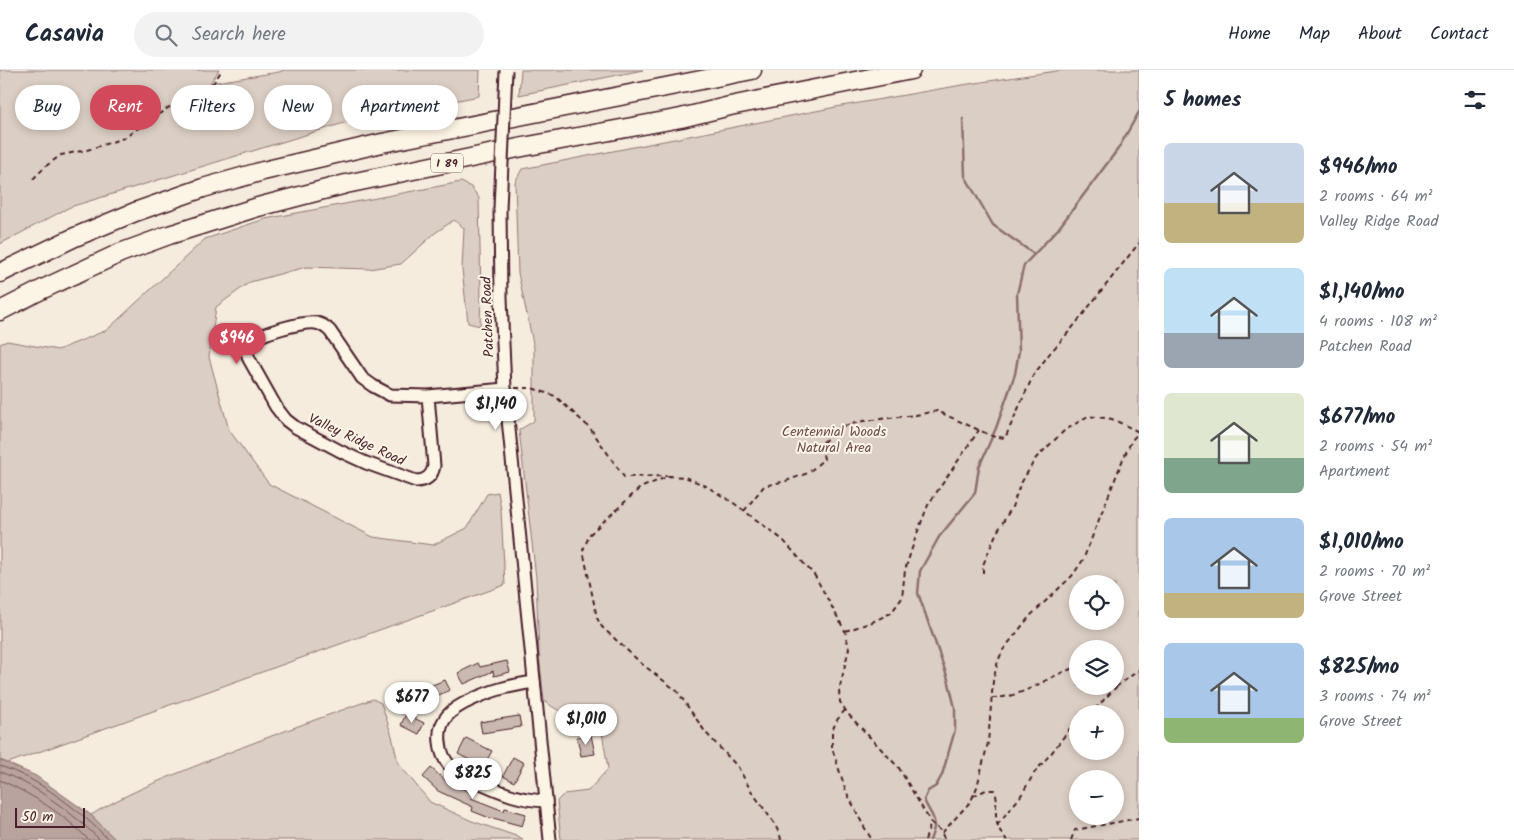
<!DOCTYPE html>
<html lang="en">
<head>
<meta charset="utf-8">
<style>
  body { margin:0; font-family:Kalam,sans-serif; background:#f2f2f3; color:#1f2937; height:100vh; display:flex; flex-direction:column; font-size:19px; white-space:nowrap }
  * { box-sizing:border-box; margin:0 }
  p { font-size:16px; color:#747a83 }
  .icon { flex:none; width:28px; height:28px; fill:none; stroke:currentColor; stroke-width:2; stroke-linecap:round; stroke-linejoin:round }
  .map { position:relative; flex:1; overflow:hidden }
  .panel { display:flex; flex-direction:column; background:#fff; width:375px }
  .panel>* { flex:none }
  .guide { position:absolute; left:15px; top:15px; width:475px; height:45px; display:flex; gap:10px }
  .controls { position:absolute; left:1069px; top:505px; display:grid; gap:10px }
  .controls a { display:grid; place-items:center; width:55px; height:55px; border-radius:50%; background:#fff; box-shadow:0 2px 8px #0003; font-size:25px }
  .scale { position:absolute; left:15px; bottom:12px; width:70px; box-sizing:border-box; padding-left:5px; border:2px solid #4a1f2b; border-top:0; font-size:14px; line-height:18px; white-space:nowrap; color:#4a1f2b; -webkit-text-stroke:4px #fcf5e5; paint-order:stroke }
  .price { position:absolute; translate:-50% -42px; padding:0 11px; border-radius:18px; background:#fff; color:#222; font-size:16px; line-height:32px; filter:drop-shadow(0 1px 2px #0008) }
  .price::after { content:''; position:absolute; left:50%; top:30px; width:15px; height:11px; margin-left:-8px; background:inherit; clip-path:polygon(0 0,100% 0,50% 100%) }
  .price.on { background:#d1495b; color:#fff }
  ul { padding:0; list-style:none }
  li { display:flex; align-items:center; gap:15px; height:125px; padding:0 25px }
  li span { display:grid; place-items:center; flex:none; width:140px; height:100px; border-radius:8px; color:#555 }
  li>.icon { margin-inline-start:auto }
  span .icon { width:60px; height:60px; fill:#fffc; stroke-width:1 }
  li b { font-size:21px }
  h2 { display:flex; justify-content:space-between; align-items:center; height:60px; padding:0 25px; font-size:21px }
  .chip { padding:0 18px; border-radius:22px; background:#fff; box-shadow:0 2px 8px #0003; font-size:18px; line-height:45px }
  .chip.on { background:#d1495b; color:#fff }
  header { display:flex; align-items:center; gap:30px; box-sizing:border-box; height:70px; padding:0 25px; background:#fff; border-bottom:1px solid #e0e1e3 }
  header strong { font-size:24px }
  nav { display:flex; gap:28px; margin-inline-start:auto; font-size:18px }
  .search { width:350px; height:45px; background:#f2f2f3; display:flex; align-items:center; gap:12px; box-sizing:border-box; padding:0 18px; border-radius:28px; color:#747a83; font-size:19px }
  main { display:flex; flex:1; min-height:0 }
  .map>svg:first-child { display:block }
</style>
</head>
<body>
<header>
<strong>Casavia</strong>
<div class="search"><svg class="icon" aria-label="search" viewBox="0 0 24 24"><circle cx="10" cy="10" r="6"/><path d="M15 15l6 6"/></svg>Search here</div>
<nav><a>Home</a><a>Map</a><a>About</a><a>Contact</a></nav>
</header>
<main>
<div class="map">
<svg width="1139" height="770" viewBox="0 0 1139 770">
  <rect width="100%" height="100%" fill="#f5ecde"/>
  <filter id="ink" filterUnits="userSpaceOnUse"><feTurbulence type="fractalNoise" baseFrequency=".02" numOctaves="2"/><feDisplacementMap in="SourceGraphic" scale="10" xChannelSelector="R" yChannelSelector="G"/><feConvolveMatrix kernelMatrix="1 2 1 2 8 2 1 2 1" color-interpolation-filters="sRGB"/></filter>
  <g filter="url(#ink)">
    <g fill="#dbcec4" stroke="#927678" fill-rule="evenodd">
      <path d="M0 0H219L210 13 279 2 284 0H480L479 26 344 53 70 137 0 174Z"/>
      <path d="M521 0H643L519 25Z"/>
      <path d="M1063 0H1139V770H561L557 731 564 724 588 721 608 699 599 643 591 640C569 647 562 644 544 631L539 585 536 508 519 360 534 351V278L518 203 515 112 522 99 836 37 962 15ZM1078 514H1115V551H1078ZM1078 579H1115V616H1078ZM1078 644H1115V681H1078ZM1078 709H1115V746H1078Z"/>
      <path d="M461 112 471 117 479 128 481 227 480 256 468 253 462 199 464 158 454 150 435 163 401 194 369 199 306 197 250 212 216 237 209 287 229 360 269 414 373 467 433 475 467 458 487 424 498 422 501 440 505 515 8 693 0 690V274L7 271 58 280 107 260 205 169 265 149Z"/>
      <path d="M373 629 381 633 392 666 398 693 430 732 472 751 516 766 523 770H116L91 745C125 724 161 710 198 695 256 671 314 650 373 629Z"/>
    </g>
    <path fill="#b8a39e" stroke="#8c6e70" d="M0 690 36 706 91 745 116 770H0Z"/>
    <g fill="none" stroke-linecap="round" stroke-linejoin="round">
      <g stroke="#765459" stroke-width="1">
        <path d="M0 696C40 709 79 740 109 770"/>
        <path d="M0 702C35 714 74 744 100 770"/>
        <path d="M0 710C32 724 65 745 89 770"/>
      </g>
      <g stroke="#8c6e70" stroke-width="2.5">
        <path d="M963 49 965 106 993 155 1034 184"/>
        <path d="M930 770C939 748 933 750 924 730L928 721 936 716 942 705 955 660V638L948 609 918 523 920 501 939 467 975 423 979 397 996 358 1015 304 1019 281 1017 224 1024 195 1058 159 1118 79 1139 42"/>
      </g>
    </g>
    <g fill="#cab9b1" stroke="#4a1f2b">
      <path d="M507 591 510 602 494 606 493 601 464 614 458 603 478 593 480 597Z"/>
      <path d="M445 610 450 620 432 628 427 617Z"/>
      <path d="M411 617 423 622 413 642 402 636Z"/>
      <path d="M406 644 424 653 419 664 401 655Z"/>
      <path d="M519 646 521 657 482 663 480 652Z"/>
      <path d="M591 665 595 684 581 686 577 667Z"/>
      <path d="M466 668 492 681 483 697 458 684Z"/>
      <path d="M513 687 524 693 514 712 503 706Z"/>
      <path d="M431 698 453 717 454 715 473 723 471 728 504 741 505 738 526 744 522 756 493 748 492 749 472 741 473 737 438 721 423 707Z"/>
    </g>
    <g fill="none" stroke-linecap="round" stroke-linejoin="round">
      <g stroke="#4a1f2b" stroke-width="15">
        <g id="minor">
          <path d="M500 139 501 228 505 319 550 770"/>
          <path d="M428 326 434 396C432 406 426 411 416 411L366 393 342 382 295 357 286 350 276 337 249 289C247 283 245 278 249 273 255 264 305 251 316 253 322 254 326 257 330 261L362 308 373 316 390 325 428 326 505 319"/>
          <path d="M534 612C509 616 495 619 471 630 453 638 437 649 440 672 442 699 461 704 483 714 505 724 521 730 546 731"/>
        </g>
      </g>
      <g stroke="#4a1f2b" stroke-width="21">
        <g id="highway">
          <path d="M0 203 75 167 135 142 203 118 263 101 382 73 752 0"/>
          <path d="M0 241 43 219 120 183 169 165 258 137 346 114 523 77 681 48 730 36 911 0"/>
        </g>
      </g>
      <g stroke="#4a1f2b" stroke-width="2" stroke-dasharray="5 4" stroke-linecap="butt">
        <path d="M33 109 46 96 61 85 87 80 124 68 184 27 198 25 214 12 222 0"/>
        <path d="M515 318H532L555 326 590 358 624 407 668 406"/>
        <path d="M744 441 764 416 786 411 808 403 824 389 821 374 840 357 863 351 916 345 937 341 992 366 1005 368 1033 306 1050 283 1073 257 1139 173"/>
        <path d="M983 503V495L996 464 1012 437 1020 415 1036 388 1064 361 1088 346 1112 349 1139 362"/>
        <path d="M845 561 870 553 891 543 902 528 905 500 916 466 928 435 979 360"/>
        <path d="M1116 617 1139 600"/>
        <path d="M992 628C1028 627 1045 606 1078 597"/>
        <path d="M845 640 837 650 832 661V678L846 721 863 755 872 770"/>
        <path d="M1087 644 1098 636 1116 617 1115 614"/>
        <path d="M973 726 986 720H994C999 730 995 733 996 744 996 754 1000 763 1007 770"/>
        <path d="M997 755 1020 727 1035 702 1053 681 1074 653 1078 650"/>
        <path d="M942 763 971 731 977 717 988 673 993 611 998 591 1003 580 1030 546 1072 506 1083 490 1123 389 1132 370 1139 362"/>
        <path d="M781 770 780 765 774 753 750 719 738 697 706 663 677 621 642 594 602 557 597 548 583 480 590 464 640 418 669 406 685 407 706 416 735 434 783 470 815 506 845 561 849 578 839 621 840 632 848 644 899 698 931 753 940 760 945 770"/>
        <path d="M925 770 931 753"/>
        <path d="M1071 770 1075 760 1139 748"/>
      </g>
      <use href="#minor" stroke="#fcf5e5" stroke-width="11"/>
      <use href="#highway" stroke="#fcf5e5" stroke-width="18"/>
      <g stroke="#4a1f2b" stroke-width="15" stroke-linecap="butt">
        <path id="minor-bridge" d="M500 139 506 0"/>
      </g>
      <use href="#minor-bridge" stroke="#fcf5e5" stroke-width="11"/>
    </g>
  </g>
  <g text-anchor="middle" stroke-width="4" stroke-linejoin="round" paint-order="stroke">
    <rect fill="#fcf5e5" stroke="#7f5f63" stroke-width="1" x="431" y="83.5" width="32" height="19" rx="4"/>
    <g font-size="12" font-weight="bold" fill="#4a1f2b">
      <text x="447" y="97">I 89</text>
    </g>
    <g font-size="14" fill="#4a1f2b" stroke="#fcf5e5">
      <text transform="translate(487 247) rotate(-92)" y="5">Patchen Road</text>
      <text transform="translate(357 369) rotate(25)" y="5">Valley Ridge Road</text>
    </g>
    <g font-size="14" fill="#6e4b51" stroke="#fcf5e5">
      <text x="834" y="366">Centennial Woods<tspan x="834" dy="16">Natural Area</tspan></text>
    </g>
  </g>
</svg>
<div class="controls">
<a><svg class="icon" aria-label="locate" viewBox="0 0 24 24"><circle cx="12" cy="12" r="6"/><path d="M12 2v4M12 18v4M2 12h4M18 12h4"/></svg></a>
<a><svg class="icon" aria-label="layers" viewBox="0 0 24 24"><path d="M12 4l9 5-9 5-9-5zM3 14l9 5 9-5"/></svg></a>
<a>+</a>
<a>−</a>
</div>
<div class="scale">50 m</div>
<b class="price on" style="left:237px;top:295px">$946</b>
<b class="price" style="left:496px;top:361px">$1,140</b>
<b class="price" style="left:412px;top:654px">$677</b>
<b class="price" style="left:586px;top:676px">$1,010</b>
<b class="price" style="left:473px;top:730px">$825</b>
<div class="guide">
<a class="chip">Buy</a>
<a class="chip on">Rent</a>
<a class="chip">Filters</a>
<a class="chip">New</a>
<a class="chip">Apartment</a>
</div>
</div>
<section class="panel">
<h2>5 homes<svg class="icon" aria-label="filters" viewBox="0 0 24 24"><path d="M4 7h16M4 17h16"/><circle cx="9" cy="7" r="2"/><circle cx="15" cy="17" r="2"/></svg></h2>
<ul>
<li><span style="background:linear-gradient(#c9d6e8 60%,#c2b280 0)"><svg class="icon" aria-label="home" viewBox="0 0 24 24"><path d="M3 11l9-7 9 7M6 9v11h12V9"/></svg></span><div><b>$946/mo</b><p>2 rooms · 64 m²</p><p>Valley Ridge Road</p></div></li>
<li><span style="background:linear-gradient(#bfe0f5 65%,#9aa5b1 0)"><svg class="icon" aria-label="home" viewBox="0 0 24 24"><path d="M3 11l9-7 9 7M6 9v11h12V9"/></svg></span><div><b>$1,140/mo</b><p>4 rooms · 108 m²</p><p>Patchen Road</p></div></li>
<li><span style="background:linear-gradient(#dfe7d0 65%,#7fa58c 0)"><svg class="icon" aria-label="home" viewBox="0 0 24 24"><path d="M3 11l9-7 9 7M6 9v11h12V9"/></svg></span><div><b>$677/mo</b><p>2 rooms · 54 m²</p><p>Apartment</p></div></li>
<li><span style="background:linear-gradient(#a9c7e8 75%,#c2b280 0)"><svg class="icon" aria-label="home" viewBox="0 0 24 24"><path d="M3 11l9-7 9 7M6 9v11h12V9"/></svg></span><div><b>$1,010/mo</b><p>2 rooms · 70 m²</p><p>Grove Street</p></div></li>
<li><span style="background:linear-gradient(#a9c7e8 75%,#8fb573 0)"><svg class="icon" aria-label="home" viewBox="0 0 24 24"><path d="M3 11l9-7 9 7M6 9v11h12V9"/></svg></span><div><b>$825/mo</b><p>3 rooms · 74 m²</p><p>Grove Street</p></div></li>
</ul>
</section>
</main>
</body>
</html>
